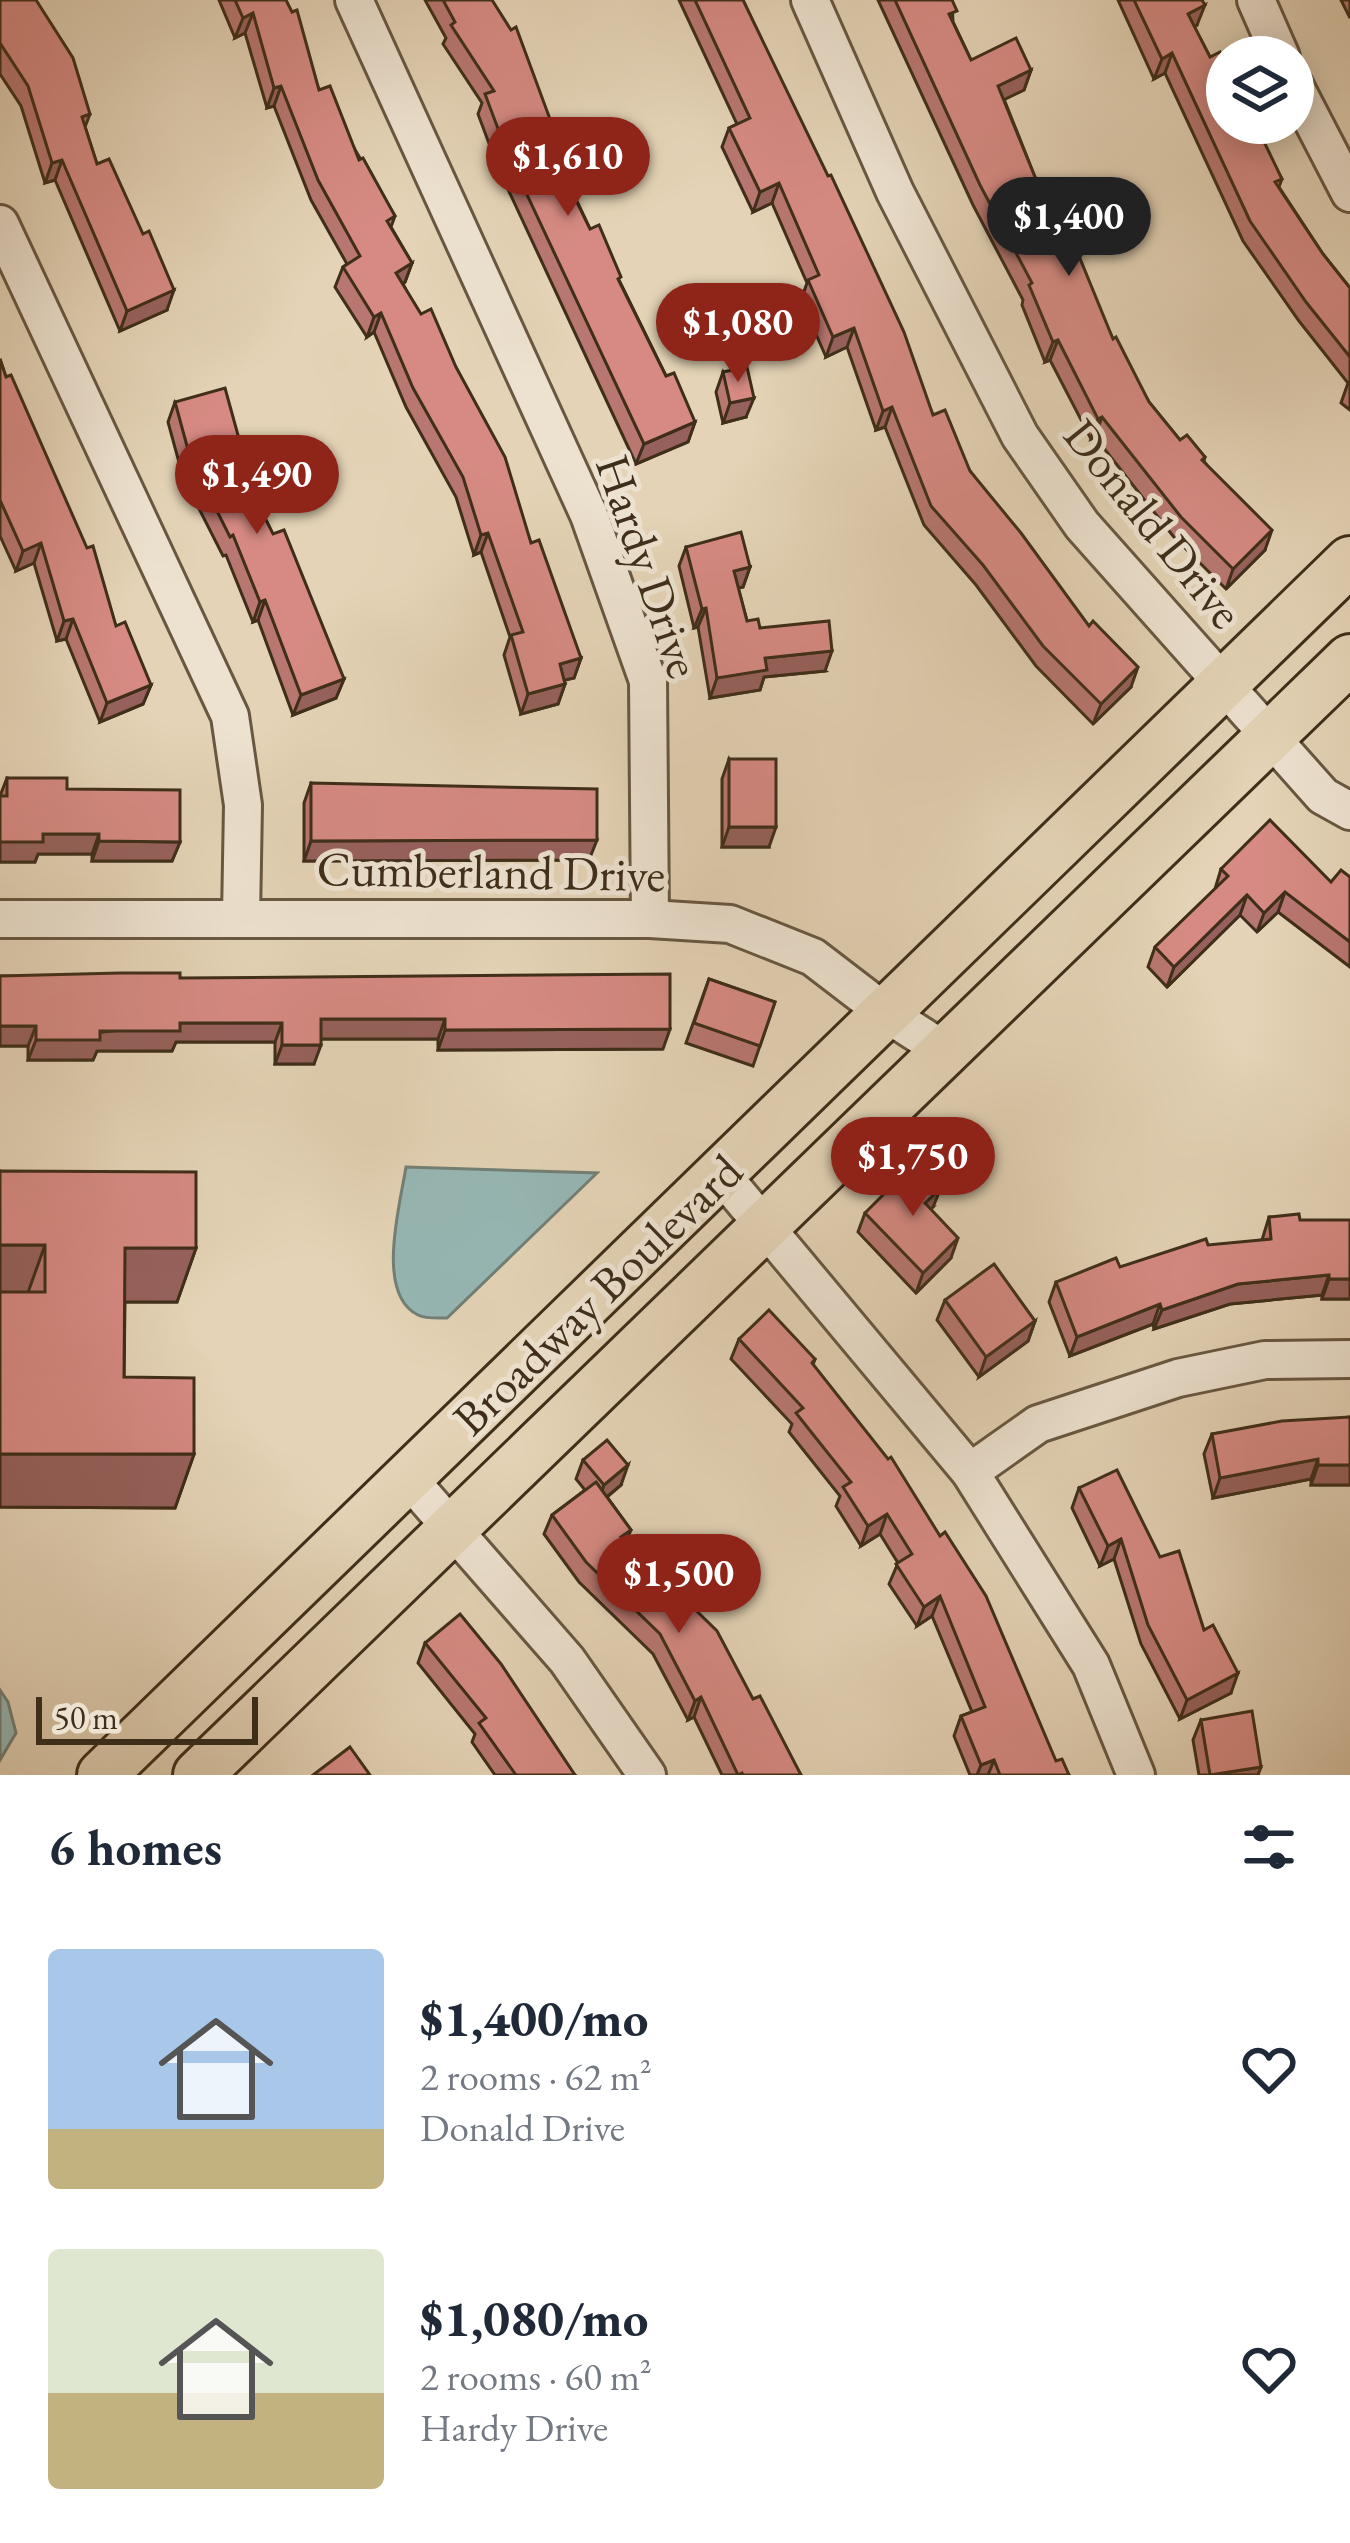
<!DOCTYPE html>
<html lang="en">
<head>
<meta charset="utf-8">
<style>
  body { margin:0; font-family:"EB Garamond",serif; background:#f2f2f3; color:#1f2937; height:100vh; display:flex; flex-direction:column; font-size:45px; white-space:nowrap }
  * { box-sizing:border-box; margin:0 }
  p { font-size:39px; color:#747a83 }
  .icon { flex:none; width:66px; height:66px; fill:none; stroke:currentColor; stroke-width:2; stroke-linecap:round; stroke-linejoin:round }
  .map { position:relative; height:1775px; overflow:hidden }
  .sheet { display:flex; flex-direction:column; background:#fff; flex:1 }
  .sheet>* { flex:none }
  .tools { position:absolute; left:1206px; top:36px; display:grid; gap:24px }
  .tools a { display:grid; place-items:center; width:108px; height:108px; border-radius:50%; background:#fff; box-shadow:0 6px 30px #0003; font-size:60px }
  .scale { position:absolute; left:36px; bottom:30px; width:222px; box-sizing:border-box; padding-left:12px; border:6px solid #3f2e1a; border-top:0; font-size:33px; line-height:42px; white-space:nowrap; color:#3f2e1a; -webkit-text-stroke:9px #ede2d0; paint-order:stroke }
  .price { position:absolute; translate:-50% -102px; padding:0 27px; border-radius:42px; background:#8f2418; color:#fff; font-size:39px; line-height:78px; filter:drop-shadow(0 3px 6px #0008) }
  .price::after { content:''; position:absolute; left:50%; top:72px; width:36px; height:27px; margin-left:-18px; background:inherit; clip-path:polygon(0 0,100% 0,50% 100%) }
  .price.active { background:#222; color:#fff }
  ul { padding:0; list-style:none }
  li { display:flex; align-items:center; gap:36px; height:300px; padding:0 48px }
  li span { display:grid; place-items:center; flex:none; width:336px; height:240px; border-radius:12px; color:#555 }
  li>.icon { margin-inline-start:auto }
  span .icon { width:144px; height:144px; fill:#fffc; stroke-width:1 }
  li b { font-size:51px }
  h2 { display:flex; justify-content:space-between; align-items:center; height:144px; padding:0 48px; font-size:51px }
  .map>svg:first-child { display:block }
</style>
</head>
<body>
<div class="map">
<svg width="1350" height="1775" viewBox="0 0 1350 1775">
  <rect width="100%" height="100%" fill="#e4d3b6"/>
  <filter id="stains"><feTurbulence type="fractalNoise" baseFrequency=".00167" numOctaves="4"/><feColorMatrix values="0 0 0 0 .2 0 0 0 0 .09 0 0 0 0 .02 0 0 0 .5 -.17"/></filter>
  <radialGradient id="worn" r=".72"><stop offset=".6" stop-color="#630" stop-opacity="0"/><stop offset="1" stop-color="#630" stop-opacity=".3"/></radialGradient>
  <g fill="#96b7b4" stroke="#738076" stroke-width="3">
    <path d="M406 1167 597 1173 447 1318C438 1318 426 1319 418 1315 375 1294 400 1205 406 1167Z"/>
    <path d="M0 1690 8 1702 16 1733 0 1760Z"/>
  </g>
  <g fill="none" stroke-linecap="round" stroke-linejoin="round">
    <g stroke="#685741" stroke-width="42">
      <g id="minor">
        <path d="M354 0 589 515 648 681 650 919"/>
        <path d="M810 0 895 192 1020 436 1082 525 1323 796 1350 811"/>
        <path d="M1256 0 1281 57"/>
        <path d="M1293 83 1350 193"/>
        <path d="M0 224 230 716 243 805 241 917"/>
        <path d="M0 919H650L730 924 813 957 886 1013 945 1051"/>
        <path d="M721 1174 970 1472 1091 1665 1136 1775"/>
        <path d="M970 1472 1038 1424 1178 1378 1265 1360 1350 1359"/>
        <path d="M408 1478 567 1660 647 1775"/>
      </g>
    </g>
    <g stroke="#3f2e1a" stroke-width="54">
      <g id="major">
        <path d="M102 1775 1350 561"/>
        <path d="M198 1775 1350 659"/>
      </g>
    </g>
    <use href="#minor" stroke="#ede2d0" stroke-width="36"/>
    <use href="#major" stroke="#e4d3b6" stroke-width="48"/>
  </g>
  <g fill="#b87771" stroke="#3f2e1a" stroke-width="3">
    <path d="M0 0 90 114 85 127 97 164 167 310 120 331 55 180 45 183 21 106 0 74Z"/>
    <path d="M219 0H286L319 90 395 216 391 227 412 263 405 282 403 284 531 543 581 658 574 678 564 680 565 684 558 704 521 714 504 655 510 637 481 552 474 555 456 497 406 407 374 332 367 337 335 287 343 267 347 264 311 200 274 106 267 108 245 33 235 38Z"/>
    <path d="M425 0H492L561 149 582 177 575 197 590 229 620 282 666 376 695 422 688 442 636 464 499 170 478 114 482 103 443 44 446 38Z"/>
    <path d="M679 0H743L933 415 970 471 1131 687 1093 724 1036 666 976 585 924 525 885 427 876 430 847 347 826 357 801 300 807 283 772 203 753 212 722 147 729 128 737 124Z"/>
    <path d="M878 0H952L953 22 971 60 1031 70 1024 90 1004 99 1037 182 1113 339 1149 402 1180 440 1205 457 1204 461 1265 550 1226 589 1173 536 1095 437 1091 439 1050 360 1045 362 1022 305 1023 300 973 205Z"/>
    <path d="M1118 0H1202L1197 25 1194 27 1210 57 1282 179 1279 187 1323 254 1350 288V410L1341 403 1348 383 1299 321 1243 241 1165 73 1154 79Z"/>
    <path d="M1341 0H1350V18Z"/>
    <path d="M0 359 6 377 116 626 151 685 143 704 100 722 66 639 57 641 34 563 16 571 0 536Z"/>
    <path d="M723 372 746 417 723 423 716 392Z"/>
    <path d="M175 402 258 504 344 679 336 698 293 715 258 620 253 622 226 555 223 556 183 477 168 422Z"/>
    <path d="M686 547 750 567 743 587 738 588 747 621 825 671 764 677 760 690 710 698 698 627 694 628 679 566Z"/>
    <path d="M729 759 769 847H722V779Z"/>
    <path d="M7 778 67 789 180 842 172 861H92V854H38L35 862H0V796Z"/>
    <path d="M311 783 589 860 304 861V803Z"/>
    <path d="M1221 869 1331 882 1350 877V967L1278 912 1257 932 1240 915 1167 987 1148 967 1155 947 1215 889Z"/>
    <path d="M0 976 180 978 663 1049 438 1050V1039H321L314 1064H275V1042H176L172 1051H97L93 1060H28V1046H0Z"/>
    <path d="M709 979 775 1002 753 1066 686 1043Z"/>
    <path d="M0 1171 196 1248 177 1302H125L124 1377 194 1454 175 1508 0 1507Z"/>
    <path d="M933 1207 931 1209 951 1258 916 1293 858 1232 865 1213Z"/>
    <path d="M1269 1217 1300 1220 1350 1299H1322V1295L1230 1304 1154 1329 1153 1324 1070 1356 1049 1302 1056 1282 1120 1267 1262 1240Z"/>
    <path d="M945 1300 1035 1321 1028 1341 979 1377 937 1320Z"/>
    <path d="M739 1339 815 1359 813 1365 1056 1761 1069 1775H970L954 1736 961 1716 972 1712 932 1616 917 1626 889 1584 898 1563 880 1534 861 1546 836 1506 840 1496 789 1432 792 1424 731 1359Z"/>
    <path d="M1350 1417V1485H1311V1479L1213 1498 1204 1454 1212 1434Z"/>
    <path d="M583 1460 621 1485 607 1497 631 1530 626 1542 753 1699 801 1775H722L694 1717 688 1720 653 1654 579 1582 544 1534 552 1515 585 1490 576 1479Z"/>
    <path d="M1079 1488 1160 1557 1204 1630 1231 1693 1180 1719 1141 1644 1114 1559 1100 1566 1072 1508Z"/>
    <path d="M425 1643 575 1775H495L472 1742 475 1734 418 1663Z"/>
    <path d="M1201 1720 1258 1775H1199L1193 1740Z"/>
  </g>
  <g fill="#96615c" stroke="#3f2e1a" stroke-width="3">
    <path d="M1205 5 1197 25 1181 34 1188 14Z"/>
    <path d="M253 13 245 33 235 38 243 18Z"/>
    <path d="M1172 53 1165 73 1154 79 1162 59Z"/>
    <path d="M1031 70 1024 90 991 106 998 86Z"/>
    <path d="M281 86 274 106 267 108 274 88Z"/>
    <path d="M62 160 55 180 45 183 52 163Z"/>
    <path d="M582 177 575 197 568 184Z"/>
    <path d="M779 183 772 203 753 212 760 192Z"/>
    <path d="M412 263 405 282 389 293 396 273Z"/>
    <path d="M174 290 167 310 120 331 127 311Z"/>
    <path d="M381 313 374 332 367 337 374 317Z"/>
    <path d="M854 328 847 347 826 357 833 337Z"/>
    <path d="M1058 340 1050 360 1045 362 1053 342Z"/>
    <path d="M754 398 746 417 723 423 730 403Z"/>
    <path d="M892 407 885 427 876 430 883 411Z"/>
    <path d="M1102 417 1095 437 1091 439 1098 419Z"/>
    <path d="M695 422 688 442 636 464 644 444Z"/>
    <path d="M266 484 259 504 252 492Z"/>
    <path d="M1272 530 1265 550 1226 589 1233 569Z"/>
    <path d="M488 533 481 552 474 555 481 535Z"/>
    <path d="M41 543 34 563 16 571 23 551Z"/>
    <path d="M750 567 743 587 727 591 734 571Z"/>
    <path d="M265 600 258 620 253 622 260 602Z"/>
    <path d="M706 608 698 627 694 628 702 609Z"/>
    <path d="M73 619 66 639 57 641 64 621Z"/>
    <path d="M832 651 825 671 764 677 760 690 710 698 717 678 765 658Z"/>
    <path d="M581 658 574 678 553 683 560 664Z"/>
    <path d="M1138 667 1131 687 1093 724 1101 704Z"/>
    <path d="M344 679 336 698 293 715 301 695Z"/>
    <path d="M565 684 558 704 521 714 528 694Z"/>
    <path d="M151 685 143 704 100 722 107 703Z"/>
    <path d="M729 827H776L769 847H722Z"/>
    <path d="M43 834H99L92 854H38L35 862H0V842Z"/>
    <path d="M597 840 589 860 304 861 311 841Z"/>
    <path d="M99 841 180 842 172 861H92Z"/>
    <path d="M1285 892 1278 912 1257 932 1264 913Z"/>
    <path d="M1247 895 1240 915 1167 987 1174 967Z"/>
    <path d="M321 1019H445L438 1039H314Z"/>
    <path d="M180 1023H282L275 1042H176L172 1051H97L93 1060H28L36 1040Z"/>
    <path d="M0 1026H36L28 1046H0Z"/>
    <path d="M670 1029 663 1049 438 1050 445 1030Z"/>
    <path d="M282 1045H321L314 1064H275Z"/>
    <path d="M941 1188 933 1207 918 1222 925 1203Z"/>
    <path d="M958 1238 951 1258 916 1293 923 1273Z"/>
    <path d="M0 1245H45L26 1298H0Z"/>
    <path d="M125 1248H196L177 1302H106Z"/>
    <path d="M1329 1275 1322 1295 1230 1304 1154 1329 1162 1310 1238 1284Z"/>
    <path d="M1329 1279H1350V1299H1322Z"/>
    <path d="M1160 1304 1153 1324 1070 1356 1077 1337Z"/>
    <path d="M1035 1321 1028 1341 979 1377 986 1357Z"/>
    <path d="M0 1454H194L175 1508 0 1507Z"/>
    <path d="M1318 1459 1311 1479 1213 1498 1220 1478Z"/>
    <path d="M628 1465 621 1485 597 1505 604 1485Z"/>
    <path d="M1318 1465H1350V1485H1311Z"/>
    <path d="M887 1514 880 1534 861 1546 868 1526Z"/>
    <path d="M1121 1539 1114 1559 1100 1566 1108 1546Z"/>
    <path d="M940 1596 932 1616 917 1626 924 1607Z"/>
    <path d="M1238 1673 1231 1693 1180 1719 1187 1700Z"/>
    <path d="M701 1697 694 1717 688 1720 695 1701Z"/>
    <path d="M994 1760 988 1775H977L981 1765Z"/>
    <path d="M1261 1767 1258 1775H1210Z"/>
  </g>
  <g fill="#d68a83" stroke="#3f2e1a" stroke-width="3">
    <path d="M0 0H36L73 58 90 114 82 117 97 164 109 159 143 234 149 231 174 290 127 311 62 160 52 163 28 86 0 43Z"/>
    <path d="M235 0H286L292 12 297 10 319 90 330 86 359 160 363 158 395 216 387 221 412 263 396 273 421 314 431 309 456 367 505 457 531 543 539 540 581 658 560 664 565 684 528 694 511 635 523 632 488 533 481 535 463 477 413 388 381 313 374 317 343 267 360 256 318 180 281 86 274 88 253 13 243 18Z"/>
    <path d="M443 0H492L511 30 516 27 561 149 567 146 582 177 568 184 590 229 599 225 621 277 618 279 666 376 674 373 695 422 644 444 506 150 485 94 494 91 451 25 455 22Z"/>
    <path d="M695 0H743L828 176 831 175 904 332 933 415 945 410 970 471 1021 533 1089 626 1093 621 1138 667 1101 704 1043 646 983 565 931 506 892 407 883 411 854 328 833 337 808 280 819 275 779 183 760 192 729 128 750 118Z"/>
    <path d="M895 0H952L957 11 949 14 971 60 1016 38 1031 70 998 86 1037 182 1041 180 1072 239 1113 339 1116 337 1149 402 1180 440 1187 435 1205 457 1202 460 1272 530 1233 569 1181 517 1102 417 1098 419 1058 340 1053 342 1029 285 1032 283 980 185Z"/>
    <path d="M1134 0H1202L1205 5 1188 14 1210 57 1220 52 1227 67V123H1255L1282 179 1275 182 1323 254 1350 288V357L1306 302 1250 221 1172 53 1162 59Z"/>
    <path d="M0 359 6 377 11 375 87 548 93 546 116 626 125 622 151 685 107 703 73 619 64 621 41 543 23 551 0 500Z"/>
    <path d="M747 367 754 398 730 403 723 372Z"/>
    <path d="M225 388 244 457 251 453 266 484 252 492 273 534 284 530 344 679 301 695 265 600 260 602 233 535 230 537 190 457 175 402Z"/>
    <path d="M741 532 750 567 734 571 747 621 758 619 760 628 829 621 832 651 765 658 767 670 717 678 706 608 702 609 686 547Z"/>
    <rect x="729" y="759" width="47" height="68"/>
    <path d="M7 778H67V789L180 790V842L99 841V834H43V842H0V796H7Z"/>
    <path d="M311 783 597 789V840L311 841Z"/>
    <path d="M1270 820 1331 882 1341 870 1350 877V942L1285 892 1264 913 1247 895 1174 967 1155 947 1228 876 1221 869Z"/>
    <path d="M120 973H180V978L670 974V1029L445 1030V1019H321V1045H282V1023H180V1031H100V1040H36V1026H0V976Z"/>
    <path d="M709 979 775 1002 760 1046 694 1023Z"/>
    <path d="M916 1162 941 1188 925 1203 958 1238 923 1273 865 1213Z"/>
    <path d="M0 1171 196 1172V1248H125L124 1377 194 1378V1454H0V1292H45V1245H0Z"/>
    <path d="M1299 1214 1300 1220H1350V1279H1329V1275L1238 1284 1162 1310 1160 1304 1077 1337 1056 1282 1116 1258 1120 1267 1206 1239 1208 1245 1271 1239 1269 1217Z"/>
    <path d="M994 1264 1035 1321 986 1357 945 1300Z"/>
    <path d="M769 1310 815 1359 812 1363 888 1459 891 1457 940 1536 945 1532 986 1596 1056 1761 1062 1759 1069 1775H1000L994 1760 981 1765 961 1716 985 1707 940 1596 924 1607 896 1564 912 1554 887 1514 868 1526 843 1487 851 1482 796 1413 803 1408 739 1339Z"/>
    <path d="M1350 1417V1465H1318V1459L1220 1478 1212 1434 1282 1421Z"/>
    <path d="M607 1440 628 1465 604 1485 583 1460Z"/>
    <path d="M1117 1470 1160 1557 1179 1551 1204 1630 1213 1625 1238 1673 1187 1700 1148 1625 1121 1539 1108 1546 1079 1488Z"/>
    <path d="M596 1482 631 1530 621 1537 717 1631 753 1699 760 1696 801 1775H743L742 1773 738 1775 701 1697 695 1701 660 1634 586 1562 552 1515Z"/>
    <path d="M460 1614 501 1664 575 1775H516L479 1723 486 1718 425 1643Z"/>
    <path d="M1252 1711 1261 1767 1210 1775 1201 1720Z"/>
    <path d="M350 1747 370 1775H313Z"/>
  </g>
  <g text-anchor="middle" stroke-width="10" stroke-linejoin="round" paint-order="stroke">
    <g font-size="48" fill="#3f2e1a" stroke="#ede2d0">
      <text transform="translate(1154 523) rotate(51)" y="17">Donald Drive</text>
      <text transform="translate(649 566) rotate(71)" y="17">Hardy Drive</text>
      <text transform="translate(491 871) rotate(1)" y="17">Cumberland Drive</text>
      <text transform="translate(597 1294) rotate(-44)" y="17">Broadway Boulevard</text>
    </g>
  </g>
  <rect width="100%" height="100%" filter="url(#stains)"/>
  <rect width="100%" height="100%" fill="url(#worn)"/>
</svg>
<div class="tools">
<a><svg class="icon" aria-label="layers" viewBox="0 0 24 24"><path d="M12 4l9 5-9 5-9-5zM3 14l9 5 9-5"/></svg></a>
</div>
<div class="scale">50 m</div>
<b class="price" style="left:568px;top:219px">$1,610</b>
<b class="price active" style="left:1069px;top:279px">$1,400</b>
<b class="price" style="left:738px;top:385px">$1,080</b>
<b class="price" style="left:257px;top:537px">$1,490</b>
<b class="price" style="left:913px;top:1219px">$1,750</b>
<b class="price" style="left:679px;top:1636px">$1,500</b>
</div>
<section class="sheet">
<h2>6 homes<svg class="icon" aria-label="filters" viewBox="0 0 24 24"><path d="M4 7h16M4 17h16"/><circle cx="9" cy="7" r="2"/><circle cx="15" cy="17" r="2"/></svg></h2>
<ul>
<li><span style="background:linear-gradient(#a9c7e8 75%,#c2b280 0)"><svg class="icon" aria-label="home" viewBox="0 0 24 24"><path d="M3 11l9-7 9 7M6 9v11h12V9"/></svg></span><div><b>$1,400/mo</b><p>2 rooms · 62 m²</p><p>Donald Drive</p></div><svg class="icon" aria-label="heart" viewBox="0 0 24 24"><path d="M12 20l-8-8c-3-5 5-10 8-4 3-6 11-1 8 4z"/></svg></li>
<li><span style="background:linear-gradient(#dfe7d0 60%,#c2b280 0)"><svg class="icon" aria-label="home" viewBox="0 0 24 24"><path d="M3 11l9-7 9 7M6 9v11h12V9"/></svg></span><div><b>$1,080/mo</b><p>2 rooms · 60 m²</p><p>Hardy Drive</p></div><svg class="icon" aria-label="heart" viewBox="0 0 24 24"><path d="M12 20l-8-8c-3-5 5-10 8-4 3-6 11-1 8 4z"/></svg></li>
</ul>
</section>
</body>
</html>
